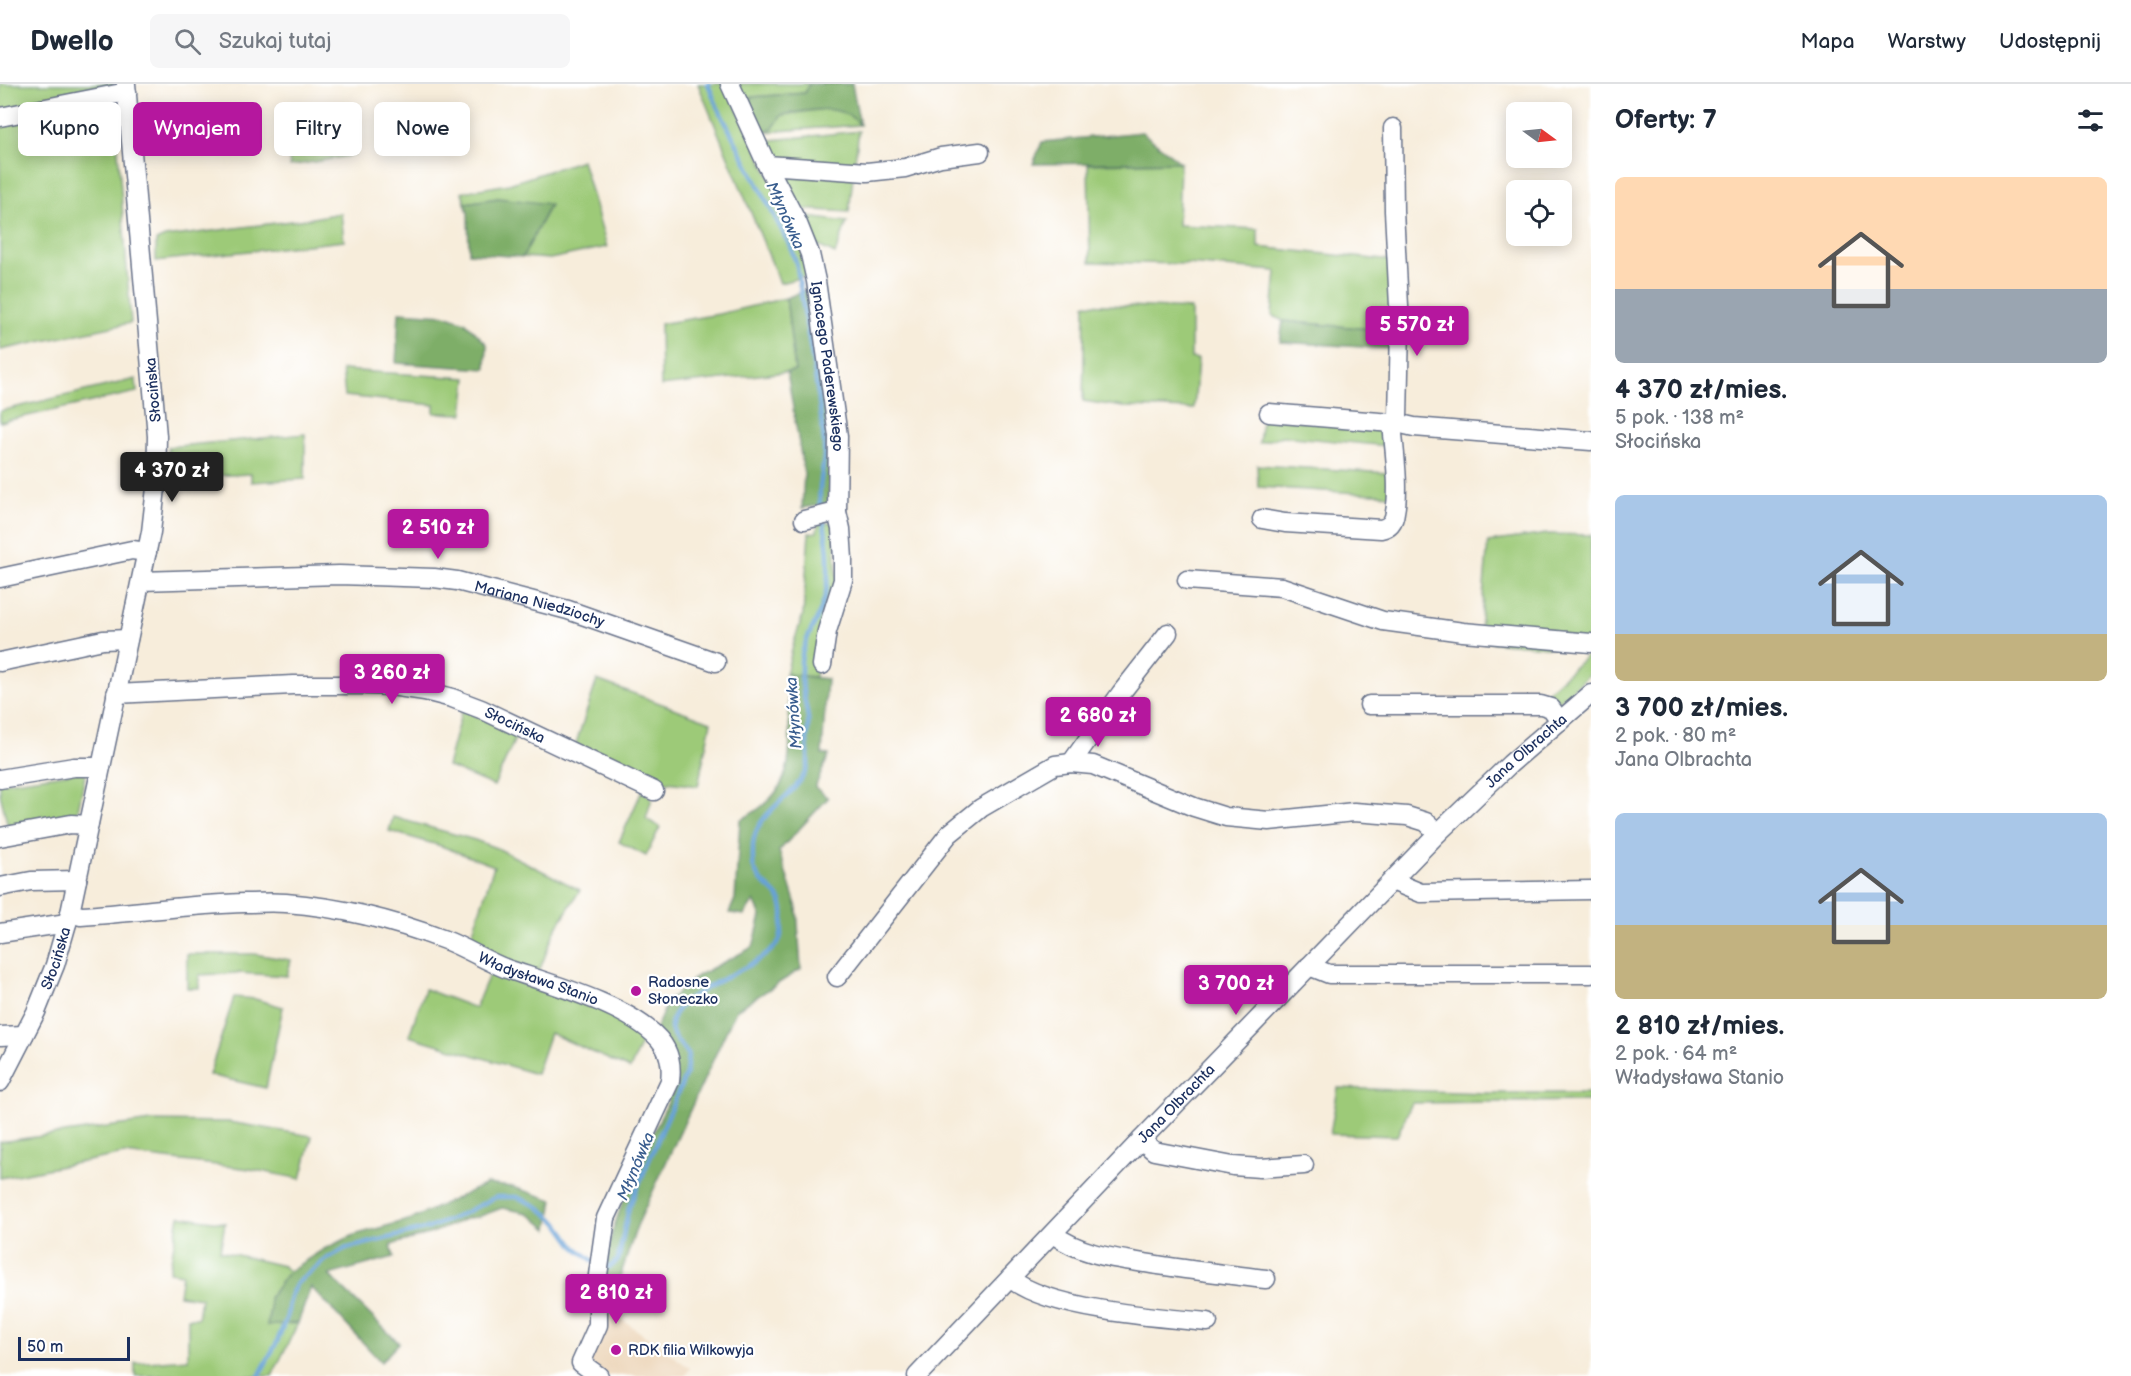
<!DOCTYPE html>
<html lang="pl">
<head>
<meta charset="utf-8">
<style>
  body { margin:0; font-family:"Balsamiq Sans",sans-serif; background:#f6f6f7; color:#1f2937; height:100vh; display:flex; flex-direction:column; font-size:22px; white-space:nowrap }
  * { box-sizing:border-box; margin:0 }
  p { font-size:20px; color:#747a83 }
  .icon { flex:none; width:33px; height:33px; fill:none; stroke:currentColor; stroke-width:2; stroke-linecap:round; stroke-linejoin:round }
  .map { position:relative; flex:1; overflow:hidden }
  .side { display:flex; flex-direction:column; background:#fff; width:540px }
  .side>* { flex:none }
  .top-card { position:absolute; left:18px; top:18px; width:570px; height:54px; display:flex; gap:12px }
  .needle { width:39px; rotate:105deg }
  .controls { position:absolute; left:1506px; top:18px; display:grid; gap:12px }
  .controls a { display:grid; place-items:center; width:66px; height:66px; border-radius:9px; background:#fff; box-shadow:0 3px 15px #0003; font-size:30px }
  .scale { position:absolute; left:18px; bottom:15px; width:112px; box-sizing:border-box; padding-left:6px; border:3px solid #1b2f5e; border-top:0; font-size:16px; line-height:21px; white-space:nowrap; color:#1b2f5e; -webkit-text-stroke:4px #fff; paint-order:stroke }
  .price { position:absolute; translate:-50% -51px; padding:0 14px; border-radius:6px; background:#b5179e; color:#fff; font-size:20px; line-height:39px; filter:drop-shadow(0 2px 3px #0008) }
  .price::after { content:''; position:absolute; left:50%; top:36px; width:18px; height:14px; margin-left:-9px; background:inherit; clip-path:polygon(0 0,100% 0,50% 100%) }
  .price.current { background:#222; color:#fff }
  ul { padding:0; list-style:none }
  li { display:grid; align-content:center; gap:12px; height:318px; padding:0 24px }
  li span { display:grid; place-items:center; height:186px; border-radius:9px; color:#555 }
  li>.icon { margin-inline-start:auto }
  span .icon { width:108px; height:108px; fill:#fffc; stroke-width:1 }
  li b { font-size:26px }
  h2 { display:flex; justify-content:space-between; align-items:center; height:72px; padding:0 24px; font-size:26px }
  .tag { padding:0 21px; border-radius:9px; background:#fff; box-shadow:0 3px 15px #0003; font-size:21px; line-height:54px }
  .tag.current { background:#b5179e; color:#fff }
  header { display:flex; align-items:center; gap:36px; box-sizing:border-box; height:84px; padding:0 30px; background:#fff; border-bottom:2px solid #e0e1e3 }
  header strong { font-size:28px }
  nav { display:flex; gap:33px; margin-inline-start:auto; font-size:21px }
  .search { width:420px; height:54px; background:#f6f6f7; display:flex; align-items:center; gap:15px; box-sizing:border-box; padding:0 21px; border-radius:9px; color:#747a83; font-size:22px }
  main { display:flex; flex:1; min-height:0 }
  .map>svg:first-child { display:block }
</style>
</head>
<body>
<header>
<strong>Dwello</strong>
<div class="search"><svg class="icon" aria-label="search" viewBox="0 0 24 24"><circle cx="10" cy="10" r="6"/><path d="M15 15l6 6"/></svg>Szukaj tutaj</div>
<nav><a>Mapa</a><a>Warstwy</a><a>Udostępnij</a></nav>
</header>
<main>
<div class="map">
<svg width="1591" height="1292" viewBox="0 0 1591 1292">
  <rect width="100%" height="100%" fill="#fff"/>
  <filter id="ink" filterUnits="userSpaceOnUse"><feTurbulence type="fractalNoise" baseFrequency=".0167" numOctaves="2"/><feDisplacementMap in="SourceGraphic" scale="12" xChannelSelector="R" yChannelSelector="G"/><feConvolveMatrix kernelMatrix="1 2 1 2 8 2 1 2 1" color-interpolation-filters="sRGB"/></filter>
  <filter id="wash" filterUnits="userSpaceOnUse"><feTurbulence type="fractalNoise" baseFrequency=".008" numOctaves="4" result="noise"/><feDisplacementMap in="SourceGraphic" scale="24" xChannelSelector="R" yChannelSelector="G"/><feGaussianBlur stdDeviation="1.35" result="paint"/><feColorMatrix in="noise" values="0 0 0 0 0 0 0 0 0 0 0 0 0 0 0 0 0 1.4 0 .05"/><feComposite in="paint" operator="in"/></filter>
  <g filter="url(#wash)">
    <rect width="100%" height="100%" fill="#f7eddb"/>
    <path fill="#edd7bb" d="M609 1226 690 1284 685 1292H607L587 1277 601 1254Z"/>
    <g fill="#9dca78" stroke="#5c7c6b" stroke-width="1.5">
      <path d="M0 0H113L131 239 0 266Z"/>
      <path d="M698 0H725L791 137 808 184 807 192 780 199Z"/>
      <path d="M737 0H809L805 9 752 13 750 17 742 12Z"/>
      <path d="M831 24 852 32 860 41 763 48 773 44 782 31Z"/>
      <path d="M348 39 355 71 290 82 285 48Z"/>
      <path d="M859 47 854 84 770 75 762 57Z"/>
      <path d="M582 76 607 163 550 175 523 173 550 121 498 114 465 119 462 108 509 100Z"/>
      <path d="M1180 78 1178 141 1258 145V163L1393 177 1392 247 1283 237 1272 231 1276 187 1186 180 1090 178 1088 80Z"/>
      <path d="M788 89 853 93 849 128 798 125 781 95Z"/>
      <path d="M341 129 344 157 156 177V157L165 153 307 135Z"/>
      <path d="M800 132 847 138 835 170 812 159Z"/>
      <path d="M786 214 795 287 661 302 660 240 719 230Z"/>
      <path d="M1085 220 1191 225V274L1198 275 1194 325 1124 323 1083 317Z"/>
      <path d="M342 286 467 294 463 330 434 329V321L345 312Z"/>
      <path d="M136 295 137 308 0 338V327Z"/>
      <path d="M1262 333 1389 343 1388 362 1282 352 1259 359Z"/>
      <path d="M305 350V395L251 398V390L169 394 168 363Z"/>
      <path d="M1257 381 1389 389 1391 411 1258 403Z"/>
      <path d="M834 438 837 497 819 557 815 593 786 590 794 558 803 531 809 449 817 448 818 440Z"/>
      <path d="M1547 450 1591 451V567L1479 557 1488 458Z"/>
      <path d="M1591 568V589L1554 622 1541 613Z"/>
      <path d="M597 596 711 638 698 702 667 698 653 699 575 662Z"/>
      <path d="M462 626 518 648 494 702 447 682Z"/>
      <path d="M86 687 76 736 9 747 0 710V699Z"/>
      <path d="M642 707 652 714 646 735 660 743 646 772 619 758Z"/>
      <path d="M393 733 475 756 499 765 580 806 555 846 538 890 469 860 494 782 441 762 389 747Z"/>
      <path d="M187 870H254L291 876 287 892 238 889 199 891V904H187Z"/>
      <path d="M492 884 527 902 559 909 595 922 629 942 642 957 630 985 550 949 536 990 409 952 425 905 475 924Z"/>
      <path d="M234 913 255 915 283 923 266 1004 209 991Z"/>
      <path d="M1338 1004 1487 1009H1591V1017L1412 1019 1397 1052 1330 1050Z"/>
      <path d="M151 1037 229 1038 312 1052 301 1095 250 1085 124 1070 0 1094V1058Z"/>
      <path d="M179 1132 225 1139 220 1167 283 1182 289 1187 269 1214 270 1225 267 1241 298 1239 272 1292H135V1279L188 1275V1234H198L201 1214 179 1211 182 1190 169 1188Z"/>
    </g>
    <g fill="#7eae68" stroke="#4c6e63" stroke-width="1.5">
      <path d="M809 0H852L860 41C840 17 809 27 782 31L773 44 763 48 757 45 748 27 752 13 805 9Z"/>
      <path d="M1142 48 1180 78 1033 80 1042 58Z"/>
      <path d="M498 114 550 120 523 173 469 169 468 128 465 119Z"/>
      <path d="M811 204 830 355 829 420 802 424 804 390 787 288 795 287 786 214Z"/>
      <path d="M399 228 445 231 465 238 487 260 486 285 396 279Z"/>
      <path d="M1283 237 1392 247 1395 265 1280 258Z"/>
      <path d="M786 590 827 595 822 670 829 671 815 703 828 714 779 767 797 824 801 885 736 926 637 1142 609 1226 604 1198 612 1148 630 1097 668 1018 656 944 668 917 697 892 753 863 761 832 754 817 744 831 729 829 735 815 740 736C787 712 792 685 789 636 789 621 788 605 786 590Z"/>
      <path d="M486 1100 513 1103 553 1116 548 1145 528 1129 502 1124 478 1133 468 1134 432 1149 391 1161 394 1173 329 1191 399 1259 381 1278 311 1203 298 1239 267 1242 270 1225 269 1214 289 1187 324 1165 354 1151 412 1135Z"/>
    </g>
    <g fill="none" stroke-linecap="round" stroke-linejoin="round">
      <g stroke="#66a2d7" stroke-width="4.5">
        <path d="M708 0 718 24 791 164 797 182C805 241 819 300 824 359 826 382 816 404 821 427"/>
        <path d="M604 1182 610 1183 618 1176 629 1123 686 990 688 970C683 963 675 956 672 948 659 908 767 887 780 855 782 849 782 843 783 837 786 803 762 808 754 784 752 778 753 767 753 761 755 727 796 714 807 684 810 675 807 666 807 657 807 649 809 642 808 634 805 615 800 601 801 580 801 560 814 544 821 525 832 497 829 464 823 435"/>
        <path d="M259 1292 277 1258 287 1232 290 1212 297 1199 328 1174 344 1165 429 1144 456 1133 496 1113H517L537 1122 557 1138 575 1163 596 1179"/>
      </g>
    </g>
  </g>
  <g filter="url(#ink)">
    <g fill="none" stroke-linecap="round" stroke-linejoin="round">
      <g stroke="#68728a" stroke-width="21">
        <g id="minor">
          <path id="s1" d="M730 0 767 81 798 140 810 170 816 197 838 352 837 428 841 445 843 475V496L827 547 822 581"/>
          <path d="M0 33 127 8"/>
          <path d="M1393 44 1394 127 1400 241 1398 334 1401 340 1414 343 1591 357"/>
          <path d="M767 81 867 88 905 84 941 73 980 68"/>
          <path d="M1269 329 1392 339"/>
          <path d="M1262 435 1285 439 1381 445C1390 443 1394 437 1395 428 1400 403 1394 365 1392 339L1400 338"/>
          <path d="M804 436 837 428"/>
          <path d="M0 494 132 466 147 468"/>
          <path d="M1187 496 1282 503 1383 537 1463 548 1591 559"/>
          <path id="s2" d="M141 497 339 491 434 494 457 497 568 526 716 578"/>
          <path d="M0 578 103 556 128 555"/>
          <path id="s3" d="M116 610 293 601H364L391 602 425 607 452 614 481 625 654 707"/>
          <path d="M1369 621H1541L1551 624 1560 637"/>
          <path d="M1071 679 1121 609 1168 549"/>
          <path d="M0 695 74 683H101"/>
          <path d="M0 753 71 740 89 741"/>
          <path d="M1392 797 1421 809 1591 806"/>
          <path d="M0 803 31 797 77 796"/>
          <path id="s4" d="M70 829 81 832C136 829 190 820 245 819 258 819 272 818 286 819 339 823 395 837 445 856 466 864 486 877 507 885 551 900 628 921 659 955 670 968 672 981 670 997L606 1134 598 1191V1241L581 1279 599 1292"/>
          <path d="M0 849 67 839"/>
          <path d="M1309 882 1329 890H1591"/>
          <path d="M837 893 949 750 981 724 1055 681 1071 679 1093 681 1194 723 1226 733 1269 737 1354 728 1407 732 1426 738 1438 749"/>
          <path d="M0 952 24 951"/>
          <path id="s5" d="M0 998 36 928 55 881 70 829 151 448 156 404 157 352 126 0"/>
          <path d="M1141 1056 1154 1067 1233 1082 1260 1084 1304 1081"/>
          <path d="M1053 1150C1080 1170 1112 1174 1145 1179 1185 1186 1225 1190 1266 1195"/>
          <path d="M1010 1194C1045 1225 1160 1234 1208 1238"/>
          <path id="s6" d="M917 1292 1141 1056 1438 749 1510 680 1591 610"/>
        </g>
      </g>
      <use href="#minor" stroke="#fff" stroke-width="18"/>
    </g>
  </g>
  <g fill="#b5179e" stroke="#fff" stroke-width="2">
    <circle cx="636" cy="907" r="6"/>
    <circle cx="616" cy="1266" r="6"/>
  </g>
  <g text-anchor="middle" stroke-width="4.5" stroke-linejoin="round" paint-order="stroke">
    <g font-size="15" fill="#1b2f5e" stroke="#fff">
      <text dy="5" stroke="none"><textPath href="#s1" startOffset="302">Ignacego Paderewskiego</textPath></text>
      <text transform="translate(153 306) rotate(-95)" y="5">Słocińska</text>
      <text dy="5" stroke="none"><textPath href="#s2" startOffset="402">Mariana Niedziochy</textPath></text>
      <text dy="5" stroke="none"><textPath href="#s3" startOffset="406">Słocińska</textPath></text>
      <text dy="5" stroke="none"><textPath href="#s6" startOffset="873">Jana Olbrachta</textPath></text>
      <text dy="5" stroke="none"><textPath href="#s5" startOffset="136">Słocińska</textPath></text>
      <text dy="5" stroke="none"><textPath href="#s4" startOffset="482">Władysława Stanio</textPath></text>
      <text dy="5" stroke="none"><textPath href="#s6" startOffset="376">Jana Olbrachta</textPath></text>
    </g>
    <g font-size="15" fill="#1b2f5e" stroke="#fff" text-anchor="start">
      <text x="648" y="903">Radosne<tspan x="648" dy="17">Słoneczko</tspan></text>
      <text x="628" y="1271">RDK filia Wilkowyja</text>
    </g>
    <g font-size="16" font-style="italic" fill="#395d8e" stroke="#fff">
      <text transform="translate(786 131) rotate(66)" y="6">Młynówka</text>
      <text transform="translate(793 629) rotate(-94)" y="6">Młynówka</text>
      <text transform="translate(635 1082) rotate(-67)" y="6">Młynówka</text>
    </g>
  </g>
</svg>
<div class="controls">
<a><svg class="needle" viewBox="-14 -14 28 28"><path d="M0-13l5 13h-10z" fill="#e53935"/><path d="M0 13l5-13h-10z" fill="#747a83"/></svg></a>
<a><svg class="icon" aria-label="locate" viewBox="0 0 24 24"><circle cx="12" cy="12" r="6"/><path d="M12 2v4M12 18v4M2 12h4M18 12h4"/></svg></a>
</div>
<div class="scale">50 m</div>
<b class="price" style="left:1417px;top:273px">5 570 zł</b>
<b class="price current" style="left:172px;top:419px">4 370 zł</b>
<b class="price" style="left:438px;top:476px">2 510 zł</b>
<b class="price" style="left:392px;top:621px">3 260 zł</b>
<b class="price" style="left:1098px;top:664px">2 680 zł</b>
<b class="price" style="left:1236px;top:932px">3 700 zł</b>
<b class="price" style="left:616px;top:1241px">2 810 zł</b>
<div class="top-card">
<a class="tag">Kupno</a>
<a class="tag current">Wynajem</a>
<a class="tag">Filtry</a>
<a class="tag">Nowe</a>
</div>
</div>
<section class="side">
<h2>Oferty: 7<svg class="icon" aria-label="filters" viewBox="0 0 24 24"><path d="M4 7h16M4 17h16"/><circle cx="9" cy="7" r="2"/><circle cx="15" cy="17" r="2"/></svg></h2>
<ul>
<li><span style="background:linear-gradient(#ffd9b3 60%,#9aa5b1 0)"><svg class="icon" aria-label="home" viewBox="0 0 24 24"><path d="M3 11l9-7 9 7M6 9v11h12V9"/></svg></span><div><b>4 370 zł/mies.</b><p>5 pok. · 138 m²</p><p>Słocińska</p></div></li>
<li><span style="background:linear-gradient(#a9c7e8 75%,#c2b280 0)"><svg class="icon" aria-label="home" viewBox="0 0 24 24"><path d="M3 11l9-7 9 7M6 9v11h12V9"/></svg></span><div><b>3 700 zł/mies.</b><p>2 pok. · 80 m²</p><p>Jana Olbrachta</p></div></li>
<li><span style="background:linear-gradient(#a9c7e8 60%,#c2b280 0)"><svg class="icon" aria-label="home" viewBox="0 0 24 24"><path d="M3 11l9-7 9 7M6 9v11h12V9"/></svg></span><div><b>2 810 zł/mies.</b><p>2 pok. · 64 m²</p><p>Władysława Stanio</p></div></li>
</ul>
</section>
</main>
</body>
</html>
